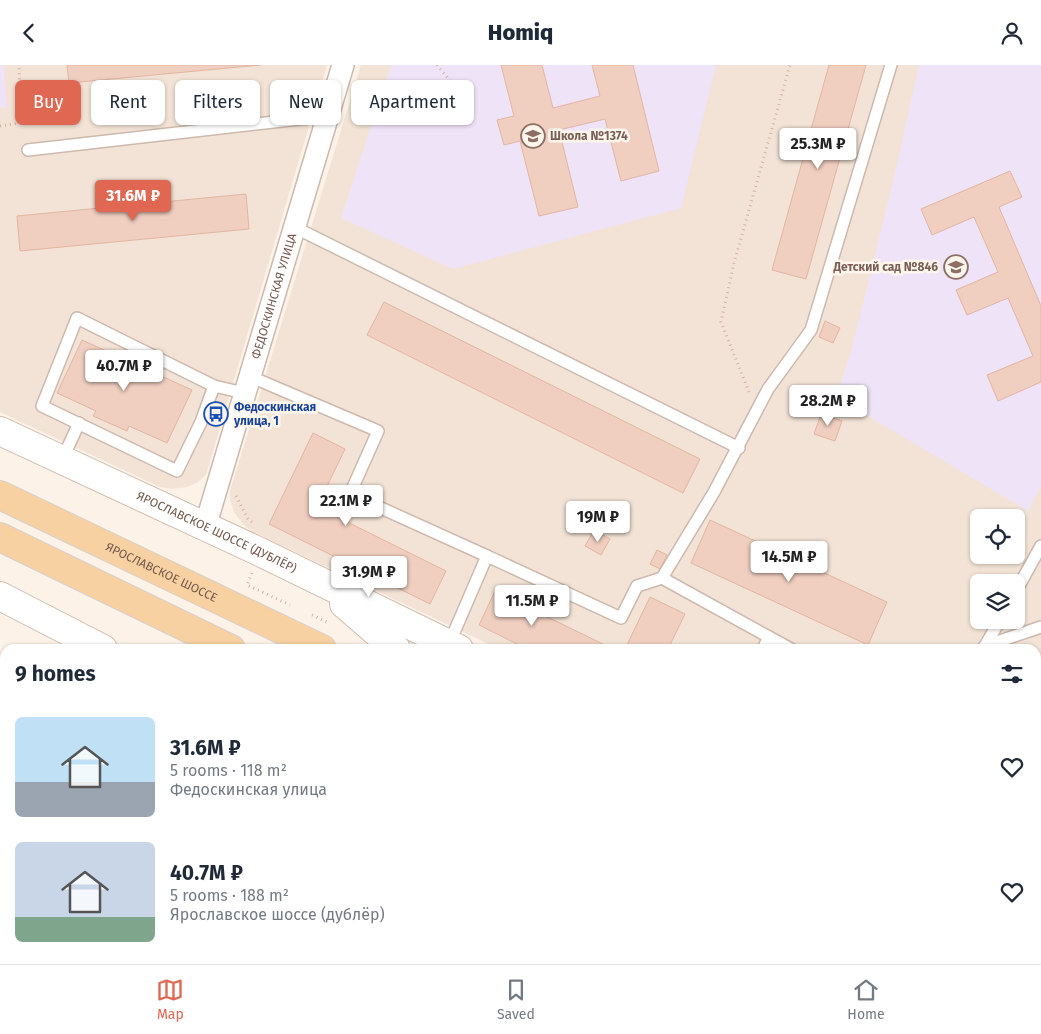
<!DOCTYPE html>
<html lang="en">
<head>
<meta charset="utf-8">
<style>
  body { margin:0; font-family:"Fira Sans",sans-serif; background:#f2f2f3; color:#1f2937; height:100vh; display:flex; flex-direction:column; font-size:19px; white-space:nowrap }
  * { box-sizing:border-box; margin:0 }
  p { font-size:16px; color:#747a83 }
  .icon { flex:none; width:28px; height:28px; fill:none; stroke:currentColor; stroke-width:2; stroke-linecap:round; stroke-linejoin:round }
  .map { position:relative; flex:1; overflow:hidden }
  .drawer { position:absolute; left:0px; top:579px; width:1041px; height:321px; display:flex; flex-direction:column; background:#fff; border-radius:15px 15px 0 0; box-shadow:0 1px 4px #0004 }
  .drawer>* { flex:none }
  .banner { position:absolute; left:15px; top:15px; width:500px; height:45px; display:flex; gap:10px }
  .fabs { position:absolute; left:970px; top:444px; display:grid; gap:10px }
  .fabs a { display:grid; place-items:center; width:55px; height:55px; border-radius:8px; background:#fff; box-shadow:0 1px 4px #0004; font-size:25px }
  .price { position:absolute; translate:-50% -42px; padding:0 11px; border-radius:5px; background:#fff; color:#222; font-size:16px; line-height:32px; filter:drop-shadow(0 1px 2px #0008) }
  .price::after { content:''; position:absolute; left:50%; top:30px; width:15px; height:11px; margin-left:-8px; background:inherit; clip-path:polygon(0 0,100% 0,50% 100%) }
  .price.active { background:#e06751; color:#fff }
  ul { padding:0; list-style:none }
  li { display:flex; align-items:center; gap:15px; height:125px; padding:0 15px }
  li span { display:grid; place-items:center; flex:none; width:140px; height:100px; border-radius:8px; color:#555 }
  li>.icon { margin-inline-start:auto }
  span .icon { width:60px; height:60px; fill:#fffc; stroke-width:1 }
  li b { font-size:21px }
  h2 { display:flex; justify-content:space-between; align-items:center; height:60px; padding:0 15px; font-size:21px }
  .pill { padding:0 18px; border-radius:8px; background:#fff; box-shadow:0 1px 4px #0004; font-size:18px; line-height:45px }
  .pill.active { background:#e06751; color:#fff }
  header { display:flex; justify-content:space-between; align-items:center; height:65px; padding:0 15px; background:#fff; font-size:22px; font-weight:800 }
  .tabs { display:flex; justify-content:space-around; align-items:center; height:70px; border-top:1px solid #e0e1e3; background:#fff; font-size:14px; color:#747a83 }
  .tabs a { display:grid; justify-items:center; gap:2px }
  .tabs .active { color:#e06751 }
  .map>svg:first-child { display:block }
</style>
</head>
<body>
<header><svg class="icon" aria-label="back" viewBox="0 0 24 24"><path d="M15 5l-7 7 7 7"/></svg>Homiq<svg class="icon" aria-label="person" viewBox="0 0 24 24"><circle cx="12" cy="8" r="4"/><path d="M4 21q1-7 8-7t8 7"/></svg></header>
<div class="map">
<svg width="1041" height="899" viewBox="0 0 1041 899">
  <rect width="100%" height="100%" fill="#fcf2e7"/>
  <g fill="#f3e3d6" fill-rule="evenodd">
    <path d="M0 0H327L206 410 198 417 187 422 172 424 160 422 0 347Z"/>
    <path d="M361 0H1041V821L1036 820V584H499L251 466 242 458 234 447 230 435V426ZM979 452H1016V490H979ZM979 518H1016V555H979Z"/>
    <path d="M8 895H744L753 899H6Z"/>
  </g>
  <path fill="#fbe2db" d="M0 598 5 601V798L0 807Z"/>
  <g fill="#efe3f8">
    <path d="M0 0H4L7 42 0 43Z"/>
    <path d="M391 0H716L681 143 453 204 341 153Z"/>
    <path d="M919 0H1041V421L1028 446 836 332 851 287 893 117Z"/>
  </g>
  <g fill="#f0cfc0" stroke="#e2b5a1">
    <path d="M67 0H260L69 18Z"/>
    <path d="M501 0H542L553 43 600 31 592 0H633L659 106 621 116 605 54 559 65 578 142 539 151 520 76 504 80 497 55 514 51Z"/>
    <path d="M829 0H866L806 214 772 205Z"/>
    <path d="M1010 106 1022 132 999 142 1041 241V317L998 336 987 310 1033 291 1008 233 967 250 956 225 998 207 974 152 932 170 921 144Z"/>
    <path d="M246 129 249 164 20 186 17 151Z"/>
    <path d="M384 237 700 394 683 428 367 270Z"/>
    <path d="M825 256 840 263 833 278 819 272Z"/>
    <path d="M82 275 192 325 167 378 129 361 127 366 93 351 96 346 57 328Z"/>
    <path d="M821 349 842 356 835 376 814 369Z"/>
    <path d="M313 368 345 384 317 442 446 506 430 539 269 459Z"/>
    <path d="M710 455 887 537 868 580 691 498Z"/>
    <path d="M594 465 610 474 601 490 585 481Z"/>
    <path d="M657 485 667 490 660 504 650 499Z"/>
    <path d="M495 526 517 537 613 584H527L479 560Z"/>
    <path d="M650 532 685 549 668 584H625Z"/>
    <path d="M1041 602V641L1036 643V604Z"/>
  </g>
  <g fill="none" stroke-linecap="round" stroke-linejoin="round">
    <g stroke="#cdb9ad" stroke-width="14">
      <g id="lane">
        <path d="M28 85 327 51"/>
        <path d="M294 162 739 383"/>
        <path d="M77 253 214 321 201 357 177 406 42 341Z"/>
        <path d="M249 311 378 366 350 429 487 491"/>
        <path d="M214 321 244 328"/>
        <path d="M62 395 79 358"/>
        <path d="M662 513 769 572"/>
        <path d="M1016 526 1041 481"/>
        <path d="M449 579 487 491 621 553 637 521 662 513 714 427 768 324 811 265 891 0"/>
        <path d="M985 581 1041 562"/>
        <path d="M983 583 985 581 1000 555"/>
        <path d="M763 584 769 572 791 584"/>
        <path d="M0 637 5 640"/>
        <path d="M0 665 5 655"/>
        <path d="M260 895 274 899"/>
        <path d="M553 895 559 899"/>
        <path d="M188 899 189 895"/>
        <path d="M379 899 381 895"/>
      </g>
    </g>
    <g stroke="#cdb9ad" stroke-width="24">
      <g id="street">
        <path id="s1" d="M205 462 343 0"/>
      </g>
    </g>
    <g stroke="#d2bbae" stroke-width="30">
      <g id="secondary">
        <path id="s2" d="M0 366 260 487 459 584"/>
        <path d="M0 531 103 584"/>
        <path d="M344 539 396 584"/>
        <path d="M1036 849 1041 850"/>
        <path d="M0 877 5 868"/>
        <path d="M808 895 819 899"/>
      </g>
    </g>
    <g stroke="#d8d0cd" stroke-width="30">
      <g id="primary">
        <path id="s3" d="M0 430 322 584"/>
        <path d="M0 472 231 584"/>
        <path d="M1036 890 1041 891"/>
        <path d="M917 895 927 899"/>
      </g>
    </g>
    <g stroke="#d5b2a3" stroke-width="3" stroke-dasharray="1 4" stroke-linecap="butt">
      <path d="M437 0 452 18"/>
      <path d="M0 61 21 58 19 0"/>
      <path d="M749 327 721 257 734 198 790 0"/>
      <path d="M236 431 248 454 252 457"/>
      <path d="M252 508 247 520 290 540"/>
      <path d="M312 550 329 558"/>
      <path d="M0 763 5 753"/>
    </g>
    <use href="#lane" stroke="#fff" stroke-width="11"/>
    <use href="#street" stroke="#fff" stroke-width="21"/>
    <use href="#secondary" stroke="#fff" stroke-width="28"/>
    <use href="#primary" stroke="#f7d1a2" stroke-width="28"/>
  </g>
  <defs>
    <g id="school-ring" transform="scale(1.25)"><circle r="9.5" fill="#fef6ed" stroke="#8d6e63" stroke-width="1.5"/><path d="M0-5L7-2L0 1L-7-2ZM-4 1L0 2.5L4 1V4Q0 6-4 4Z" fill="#8d6e63"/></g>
    <g id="bus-ring" transform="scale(1.25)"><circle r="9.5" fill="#fef6ed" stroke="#1a4fb4" stroke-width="1.5"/><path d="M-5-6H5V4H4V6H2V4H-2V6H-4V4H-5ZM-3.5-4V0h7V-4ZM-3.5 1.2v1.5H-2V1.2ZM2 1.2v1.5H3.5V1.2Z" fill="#1a4fb4"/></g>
  </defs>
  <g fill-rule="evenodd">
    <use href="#school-ring" x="533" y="71"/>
    <use href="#school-ring" x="956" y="202"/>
    <use href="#bus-ring" x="216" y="349"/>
  </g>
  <g text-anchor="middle" stroke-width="5" stroke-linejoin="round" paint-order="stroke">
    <g font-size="12" font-weight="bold" fill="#785e54" stroke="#fef6ed" text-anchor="start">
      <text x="550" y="75">Школа №1374</text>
      <text x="938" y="206" text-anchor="end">Детский сад №846</text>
    </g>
    <g font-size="12" fill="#74584c" stroke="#fef6ed">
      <text dy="4" stroke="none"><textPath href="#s1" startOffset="241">ФЕДОСКИНСКАЯ УЛИЦА</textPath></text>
      <text dy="4" stroke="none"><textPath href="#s2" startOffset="239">ЯРОСЛАВСКОЕ ШОССЕ (ДУБЛЁР)</textPath></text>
      <text dy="4" stroke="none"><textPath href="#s3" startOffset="179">ЯРОСЛАВСКОЕ ШОССЕ</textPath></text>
    </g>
    <g font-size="12" font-weight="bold" fill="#164399" stroke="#fef6ed" text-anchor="start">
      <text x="234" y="346">Федоскинская<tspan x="234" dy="14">улица, 1</tspan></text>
    </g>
  </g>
</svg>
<div class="fabs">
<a><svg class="icon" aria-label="locate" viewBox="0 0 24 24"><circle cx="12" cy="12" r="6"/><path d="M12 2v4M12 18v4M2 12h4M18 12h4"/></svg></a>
<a><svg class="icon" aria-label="layers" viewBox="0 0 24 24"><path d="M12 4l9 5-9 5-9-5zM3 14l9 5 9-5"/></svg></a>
</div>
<b class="price" style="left:818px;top:105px">25.3M ₽</b>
<b class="price active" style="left:133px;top:157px">31.6M ₽</b>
<b class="price" style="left:124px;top:327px">40.7M ₽</b>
<b class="price" style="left:828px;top:362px">28.2M ₽</b>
<b class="price" style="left:346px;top:462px">22.1M ₽</b>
<b class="price" style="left:598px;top:478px">19M ₽</b>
<b class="price" style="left:789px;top:518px">14.5M ₽</b>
<b class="price" style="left:369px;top:533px">31.9M ₽</b>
<b class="price" style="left:532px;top:562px">11.5M ₽</b>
<div class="banner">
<a class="pill active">Buy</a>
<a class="pill">Rent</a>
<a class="pill">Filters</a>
<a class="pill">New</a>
<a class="pill">Apartment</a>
</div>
<section class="drawer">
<h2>9 homes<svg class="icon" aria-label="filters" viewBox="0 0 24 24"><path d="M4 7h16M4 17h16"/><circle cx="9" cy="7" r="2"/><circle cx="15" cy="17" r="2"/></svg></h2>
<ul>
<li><span style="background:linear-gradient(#bfe0f5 65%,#9aa5b1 0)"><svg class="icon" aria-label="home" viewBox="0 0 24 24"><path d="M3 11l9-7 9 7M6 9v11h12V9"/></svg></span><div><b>31.6M ₽</b><p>5 rooms · 118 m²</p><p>Федоскинская улица</p></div><svg class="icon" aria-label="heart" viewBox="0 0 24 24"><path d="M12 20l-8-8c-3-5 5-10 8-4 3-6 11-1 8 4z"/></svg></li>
<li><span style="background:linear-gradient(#c9d6e8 75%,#7fa58c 0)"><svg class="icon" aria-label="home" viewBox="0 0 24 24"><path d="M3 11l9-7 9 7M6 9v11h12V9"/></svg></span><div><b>40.7M ₽</b><p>5 rooms · 188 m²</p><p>Ярославское шоссе (дублёр)</p></div><svg class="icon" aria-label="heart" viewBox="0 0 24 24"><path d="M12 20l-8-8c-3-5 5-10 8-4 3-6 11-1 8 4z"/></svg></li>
</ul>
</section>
</div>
<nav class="tabs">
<a class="active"><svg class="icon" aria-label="map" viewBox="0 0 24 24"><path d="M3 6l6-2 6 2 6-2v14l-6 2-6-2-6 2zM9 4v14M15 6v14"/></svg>Map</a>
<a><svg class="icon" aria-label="saved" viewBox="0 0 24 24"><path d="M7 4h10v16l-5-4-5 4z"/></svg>Saved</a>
<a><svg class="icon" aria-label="home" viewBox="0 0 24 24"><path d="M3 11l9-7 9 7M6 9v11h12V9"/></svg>Home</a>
</nav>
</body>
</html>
